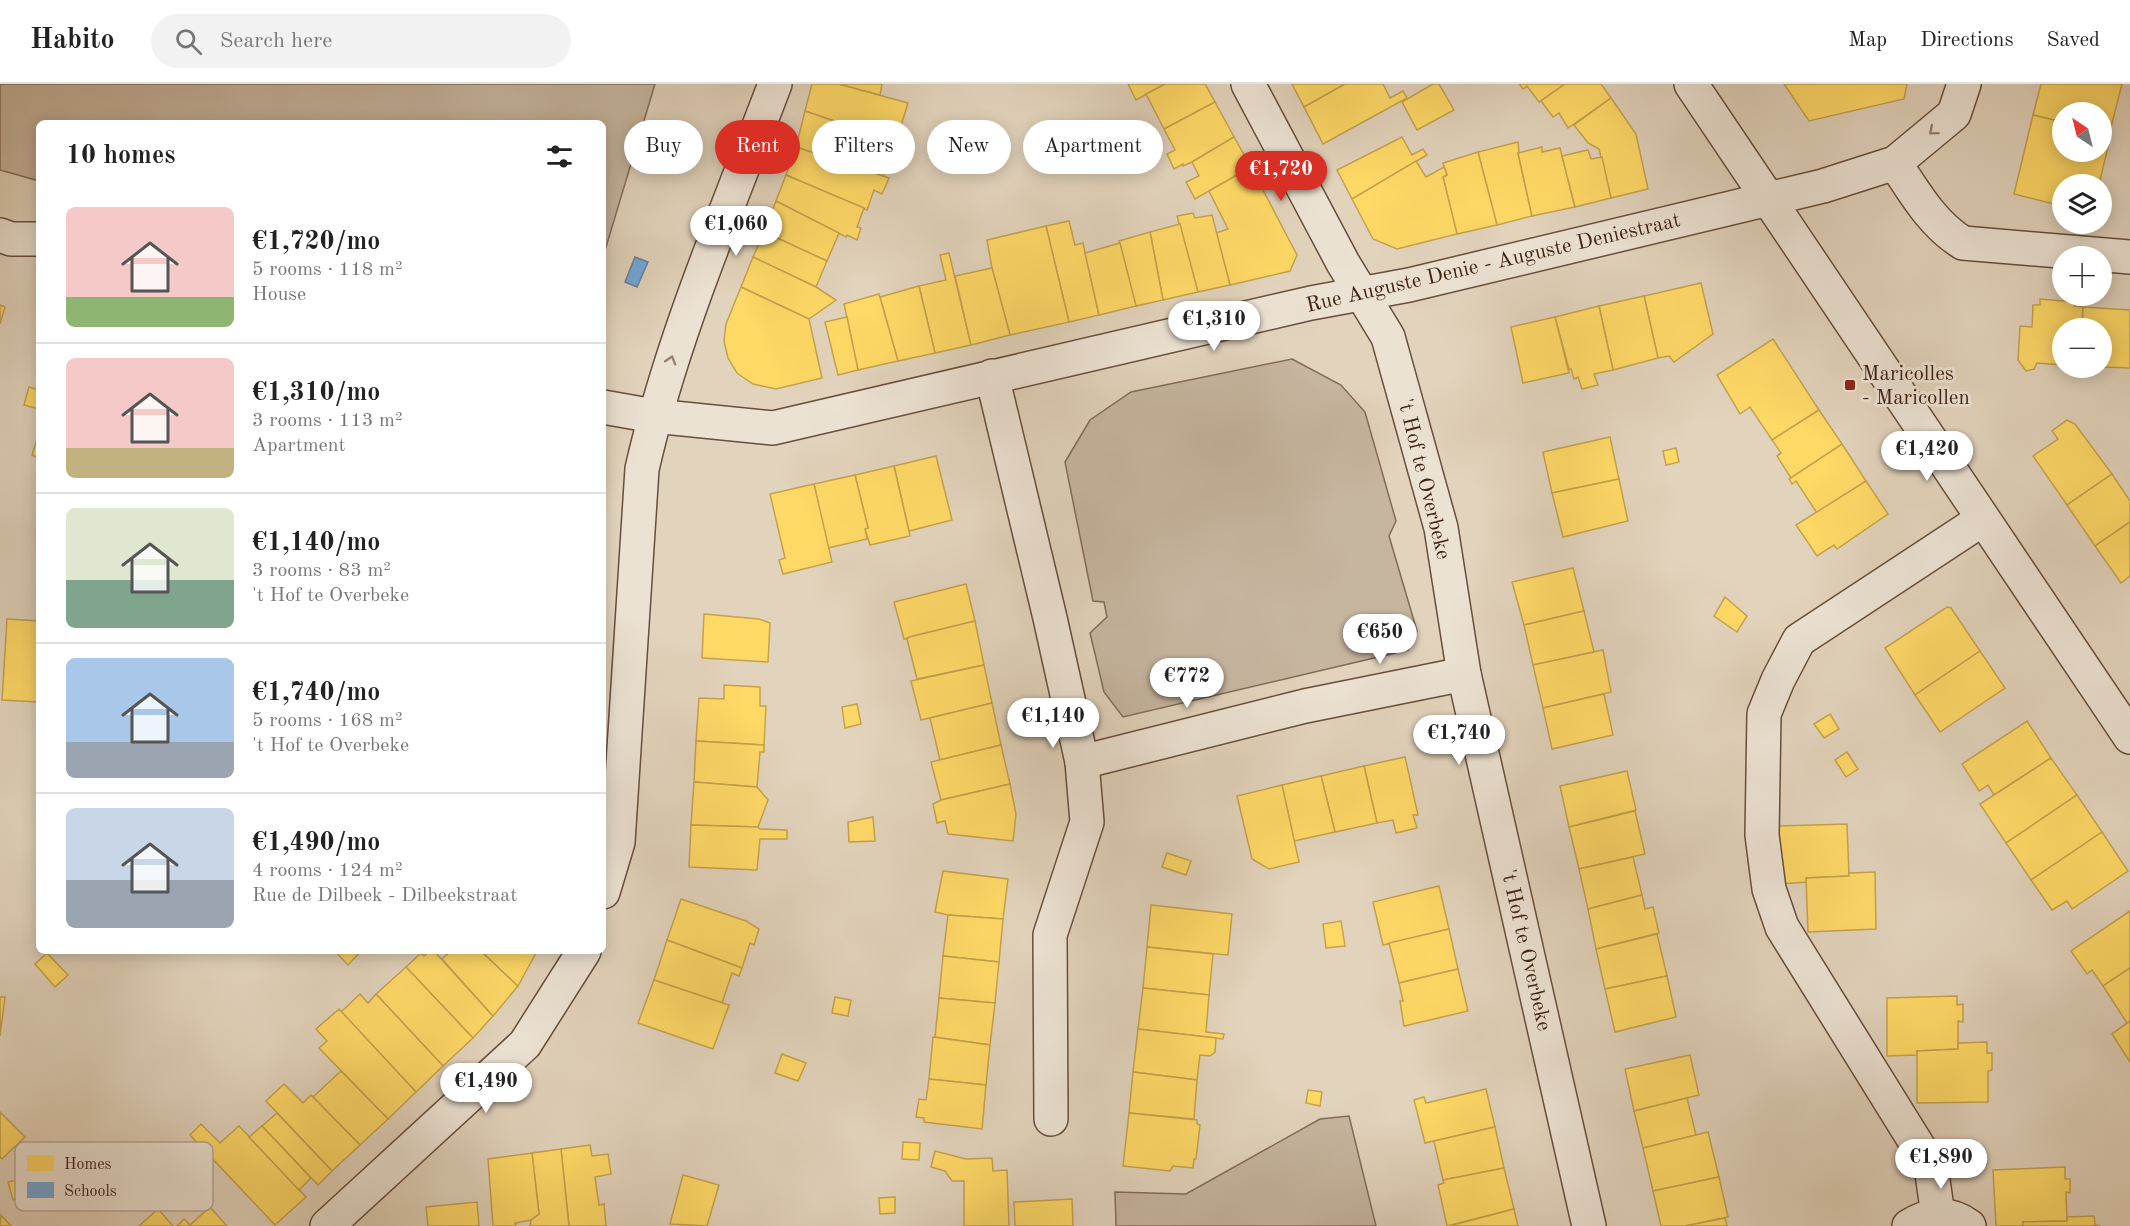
<!DOCTYPE html>
<html lang="en">
<head>
<meta charset="utf-8">
<style>
  body { margin:0; font-family:"Old Standard TT",serif; background:#f2f2f2; color:#222; height:100vh; display:flex; flex-direction:column; font-size:22px; white-space:nowrap }
  * { box-sizing:border-box; margin:0 }
  p { font-size:20px; color:#767676 }
  .icon { flex:none; width:33px; height:33px; fill:none; stroke:currentColor; stroke-width:2; stroke-linecap:round; stroke-linejoin:round }
  .map { position:relative; flex:1; overflow:hidden }
  .side { position:absolute; left:36px; top:36px; width:570px; height:834px; display:flex; flex-direction:column; background:#fff; border-radius:9px; box-shadow:0 3px 15px #0003 }
  .side>* { flex:none }
  .banner { position:absolute; left:624px; top:36px; width:570px; height:54px; display:flex; gap:12px }
  .needle { width:39px; rotate:325deg }
  .fabs { position:absolute; left:2052px; top:18px; display:grid; gap:12px }
  .fabs a { display:grid; place-items:center; width:60px; height:60px; border-radius:50%; background:#fff; box-shadow:0 3px 15px #0003; font-size:30px }
  .price { position:absolute; translate:-50% -51px; padding:0 14px; border-radius:21px; background:#fff; color:#222; font-size:20px; line-height:39px; filter:drop-shadow(0 2px 3px #0008) }
  .price::after { content:''; position:absolute; left:50%; top:36px; width:18px; height:14px; margin-left:-9px; background:inherit; clip-path:polygon(0 0,100% 0,50% 100%) }
  .price.current { background:#d93025; color:#fff }
  ul { padding:0; list-style:none }
  li { display:flex; align-items:center; gap:18px; height:150px; padding:0 30px }
  li+li { border-top:2px solid #e0e0e0 }
  li span { display:grid; place-items:center; flex:none; width:168px; height:120px; border-radius:9px; color:#555 }
  li>.icon { margin-inline-start:auto }
  span .icon { width:72px; height:72px; fill:#fffc; stroke-width:1 }
  li b { font-size:26px }
  h2 { display:flex; justify-content:space-between; align-items:center; height:72px; padding:0 30px; font-size:26px }
  .chip { padding:0 21px; border-radius:27px; background:#fff; box-shadow:0 3px 15px #0003; font-size:21px; line-height:54px }
  .chip.current { background:#d93025; color:#fff }
  header { display:flex; align-items:center; gap:36px; box-sizing:border-box; height:84px; padding:0 30px; background:#fff; border-bottom:2px solid #e0e0e0 }
  header strong { font-size:28px }
  nav { display:flex; gap:33px; margin-inline-start:auto; font-size:21px }
  .search { width:420px; height:54px; background:#f2f2f2; display:flex; align-items:center; gap:15px; box-sizing:border-box; padding:0 21px; border-radius:33px; color:#767676; font-size:22px }
  .map>svg:first-child { display:block }
</style>
</head>
<body>
<header>
<strong>Habito</strong>
<div class="search"><svg class="icon" aria-label="search" viewBox="0 0 24 24"><circle cx="10" cy="10" r="6"/><path d="M15 15l6 6"/></svg>Search here</div>
<nav><a>Map</a><a>Directions</a><a>Saved</a></nav>
</header>
<div class="map">
<svg width="2130" height="1142" viewBox="0 0 2130 1142">
  <rect width="100%" height="100%" fill="#e2d3bc"/>
  <filter id="stains"><feTurbulence type="fractalNoise" baseFrequency=".00333" numOctaves="4"/><feColorMatrix values="0 0 0 0 .2 0 0 0 0 .09 0 0 0 0 .02 0 0 0 .5 -.17"/></filter>
  <radialGradient id="worn" r=".72"><stop offset=".6" stop-color="#630" stop-opacity="0"/><stop offset="1" stop-color="#630" stop-opacity=".3"/></radialGradient>
  <g fill="#c6b59f" stroke="#826c58" stroke-width="1.5">
    <path d="M0 0H655L603 173V39H39V97L0 86Z"/>
    <path d="M1292 275 1341 301 1365 328 1396 437 1389 452 1417 547 1408 566 1123 633 1104 608 1090 549 1107 533 1104 518 1093 517 1065 378 1090 336 1131 308Z"/>
    <path d="M1349 1032 1376 1142H1116L1115 1108 1186 1110 1320 1035Z"/>
  </g>
  <g fill="#ffd966" stroke="#c5a24c" stroke-width="1.5">
    <path d="M812 0H839L908 19 896 58 805 27Z"/>
    <path d="M839 0H882L880 11Z"/>
    <path d="M1128 0H1165L1136 16Z"/>
    <path d="M1165 0H1205L1215 18 1164 45 1146 10Z"/>
    <path d="M1292 0H1345L1304 23Z"/>
    <path d="M1345 0H1383L1390 14 1403 7 1407 14 1323 60 1304 23Z"/>
    <path d="M1433 0H1439L1454 26 1417 46 1402 18Z"/>
    <path d="M1519 0H1565L1539 18 1527 2 1523 5Z"/>
    <path d="M1565 0H1601L1611 14 1568 44 1559 29 1553 33 1541 17Z"/>
    <path d="M1784 0H1907L1904 15 1809 37Z"/>
    <path d="M2041 0H2122L2109 51 2102 49V28H2062V38L2033 31Z"/>
    <path d="M1611 14 1636 50 1648 105 1611 114 1599 65 1588 59 1574 41Z"/>
    <path d="M1215 18 1234 53 1192 78 1183 82V80L1174 85 1167 70 1175 66 1164 45Z"/>
    <path d="M805 27 896 58 883 93 796 63Z"/>
    <path d="M2033 31 2062 38V68H2102V49L2111 51 2099 100H2062V122L2014 110Z"/>
    <path d="M1234 53 1251 83 1195 115 1186 98 1199 92 1192 78Z"/>
    <path d="M1402 53 1412 71 1423 65 1427 71 1352 115 1337 86Z"/>
    <path d="M1518 58 1519 68 1518 69 1532 132 1497 141 1478 68Z"/>
    <path d="M796 63 889 94 882 110 874 106 867 126 786 91Z"/>
    <path d="M1542 63V68L1560 64 1575 123 1532 132 1518 69Z"/>
    <path d="M1588 66 1591 75 1602 73 1611 114 1575 123 1562 72Z"/>
    <path d="M1478 68 1497 141 1457 150 1443 93 1447 91 1443 79Z"/>
    <path d="M1416 77 1426 93 1444 83 1447 91 1443 93 1457 150 1397 165 1373 155 1352 115Z"/>
    <path d="M1251 83 1297 171 1290 187 1230 201 1216 149 1228 145 1209 107Z"/>
    <path d="M786 91 864 124 857 143 861 144 857 156 847 151 846 153 776 117Z"/>
    <path d="M776 117 839 149 827 177 764 148Z"/>
    <path d="M1193 129 1195 134 1212 131 1230 201 1198 208 1177 132Z"/>
    <path d="M1069 137 1075 161 1083 159 1099 231 1069 238 1046 142Z"/>
    <path d="M1180 140 1198 208 1163 216 1150 148Z"/>
    <path d="M1046 142 1069 238 1010 251 992 184 987 156Z"/>
    <path d="M764 148 827 177 816 203 753 173Z"/>
    <path d="M1150 148 1163 216 1136 222 1119 157Z"/>
    <path d="M1120 159 1136 222 1099 231 1085 169Z"/>
    <path d="M949 169 971 261 935 269 919 202 946 196 940 171Z"/>
    <path d="M753 173 816 203 836 216 809 235 741 203Z"/>
    <path d="M992 184 1010 251 971 261 955 192Z"/>
    <path d="M1701 199 1713 250 1674 278 1669 272 1658 274 1644 212Z"/>
    <path d="M919 202 935 269 898 277 880 213Z"/>
    <path d="M741 203 809 235 822 294 776 305 753 300 737 289 728 274 724 257 726 240Z"/>
    <path d="M879 210 898 277 858 286 844 220Z"/>
    <path d="M1644 212 1658 274 1613 286 1599 222Z"/>
    <path d="M2040 215 2074 218V222L2083 223 2082 244H2062V281L2037 279 2034 285 2026 287 2018 276 2020 242 2032 243 2033 221H2040Z"/>
    <path d="M0 221 5 223 0 240Z"/>
    <path d="M1599 222 1613 286 1594 290 1598 301 1582 305 1578 293 1574 295 1571 285H1569L1555 233Z"/>
    <path d="M2083 223 2130 226V284L2102 283V244H2082Z"/>
    <path d="M847 233 858 286 838 291 825 238Z"/>
    <path d="M1555 233 1569 289 1523 299 1511 243Z"/>
    <path d="M1773 255 1819 326 1772 356 1750 323 1740 330 1717 291Z"/>
    <path d="M29 303 39 306V325L24 321Z"/>
    <path d="M1819 326 1842 360 1791 394 1777 372 1781 369 1772 356Z"/>
    <path d="M2067 336 2075 340 2112 390 2067 421 2033 372 2058 355 2052 347Z"/>
    <path d="M39 349V374L32 371Z"/>
    <path d="M1610 353 1619 395 1552 409 1543 368Z"/>
    <path d="M1842 360 1866 397 1817 429 1796 397 1792 400 1789 395Z"/>
    <path d="M1676 364 1679 378 1666 381 1663 367Z"/>
    <path d="M936 372 952 436 909 447 894 382Z"/>
    <path d="M894 382 910 452 870 461 865 445 868 444 855 391Z"/>
    <path d="M2112 390 2130 417V438L2095 462 2067 421Z"/>
    <path d="M855 391 868 444 865 445 867 455 828 464 814 400Z"/>
    <path d="M1619 395 1628 437 1563 453 1552 409Z"/>
    <path d="M1866 397 1888 430 1837 465 1834 461 1817 472 1796 441Z"/>
    <path d="M814 400 832 478 783 490 779 476 785 474 770 410Z"/>
    <path d="M2130 438V492L2121 499 2095 462Z"/>
    <path d="M1573 484 1584 527 1524 541 1512 498Z"/>
    <path d="M966 500 975 537 904 555 894 518Z"/>
    <path d="M1725 513 1747 532 1737 548 1714 532Z"/>
    <path d="M1947 523 1951 524 1980 567 1915 611 1885 564Z"/>
    <path d="M1584 527 1594 568 1533 581 1524 541Z"/>
    <path d="M704 530 759 535 770 539 768 578 702 574Z"/>
    <path d="M7 535 39 537V618L2 616Z"/>
    <path d="M975 537 984 581 917 595 907 555 909 553Z"/>
    <path d="M1603 566 1611 608 1543 624 1533 581Z"/>
    <path d="M1980 567 2005 604 1940 648 1915 611Z"/>
    <path d="M984 581 992 619 921 636 911 597Z"/>
    <path d="M724 601 760 603V622H766L764 661 696 657 699 614 724 615Z"/>
    <path d="M1604 610 1613 651 1552 665 1543 624Z"/>
    <path d="M992 619 1001 661 940 676 930 634Z"/>
    <path d="M857 620 861 640 845 644 842 623Z"/>
    <path d="M1830 630 1839 645 1824 654 1814 640Z"/>
    <path d="M2027 637 2051 674 1994 711 1988 701 1979 707 1962 680Z"/>
    <path d="M696 657 764 661V668H760L757 703 694 698Z"/>
    <path d="M1001 661 1010 700 941 716 931 678Z"/>
    <path d="M1847 668 1858 685 1846 693 1835 676Z"/>
    <path d="M1405 673 1418 731H1413L1417 744 1396 749 1393 736 1377 739 1364 682Z"/>
    <path d="M2051 674 2077 711 2006 759 1980 720Z"/>
    <path d="M1364 682 1377 739 1335 748 1321 692Z"/>
    <path d="M1627 687 1636 726 1569 743 1560 702Z"/>
    <path d="M1321 692 1335 748 1294 757 1282 701Z"/>
    <path d="M694 698 757 703 768 716 758 743 691 741Z"/>
    <path d="M1010 700 1016 730 1013 757 948 750 945 737 937 739 933 720 941 716Z"/>
    <path d="M1282 701 1299 778 1269 785 1252 775 1237 712Z"/>
    <path d="M2077 711 2102 748 2031 796 2006 759Z"/>
    <path d="M1635 727 1645 770 1579 785 1569 743Z"/>
    <path d="M873 733 875 757 849 758 848 738Z"/>
    <path d="M1847 740 1849 792 1806 794 1807 798 1779 800 1778 742Z"/>
    <path d="M691 741 758 743 760 745 787 746V755H760L757 786 689 783Z"/>
    <path d="M2102 748 2128 787 2072 825 2067 817 2052 826 2031 796Z"/>
    <path d="M1167 769 1191 777 1186 791 1162 783Z"/>
    <path d="M1633 773 1642 811 1588 825 1579 785Z"/>
    <path d="M943 787 1008 795 1003 835 948 831 935 828Z"/>
    <path d="M1875 788 1876 845 1808 848 1806 794 1849 792V789Z"/>
    <path d="M1439 802 1449 845 1383 861 1373 818Z"/>
    <path d="M1642 811 1645 825 1653 823 1659 849 1596 865 1588 825Z"/>
    <path d="M681 815 746 837 759 845 754 861 750 859 742 884 667 856Z"/>
    <path d="M1151 821 1232 830 1228 871 1147 863Z"/>
    <path d="M2130 827V884L2103 902 2092 886 2087 890 2071 867Z"/>
    <path d="M948 831 1003 835 999 878 943 872Z"/>
    <path d="M1341 837 1345 862 1326 864 1323 840Z"/>
    <path d="M1449 845 1458 885 1399 899 1389 859Z"/>
    <path d="M1657 850 1667 892 1605 905 1596 865Z"/>
    <path d="M667 856 742 884 739 892 732 889 722 919 654 896Z"/>
    <path d="M1147 863 1213 870 1209 911 1143 904Z"/>
    <path d="M335 867H361L348 881Z"/>
    <path d="M430 867H434L493 932 473 954 406 883 421 869 424 872Z"/>
    <path d="M451 867H481L518 902 493 932 442 875Z"/>
    <path d="M481 867H537L518 902Z"/>
    <path d="M47 869 68 891 55 903 35 880Z"/>
    <path d="M943 872 999 878 995 919 939 914Z"/>
    <path d="M406 883 473 954 443 982 376 910Z"/>
    <path d="M2130 884V937L2127 939 2103 902Z"/>
    <path d="M1458 885 1468 927 1404 942 1400 917H1403L1399 899Z"/>
    <path d="M1667 892 1676 933 1615 948 1605 905Z"/>
    <path d="M654 896 729 921 713 965 638 939Z"/>
    <path d="M1143 904 1209 911 1206 948 1224 950 1223 955 1138 945Z"/>
    <path d="M360 910 368 919 376 910 443 982 416 1008 341 928Z"/>
    <path d="M1957 912V921L1963 920V938L1958 937V965L1917 967V971L1887 972V914Z"/>
    <path d="M0 913H5L0 952Z"/>
    <path d="M835 913 851 916 848 932 832 929Z"/>
    <path d="M939 914 995 919 990 961 935 953Z"/>
    <path d="M339 925 416 1008 388 1035 319 964 327 957 316 945Z"/>
    <path d="M2130 937V978L2112 950Z"/>
    <path d="M1138 945 1216 954 1215 968 1210 972 1200 971 1197 996 1133 988Z"/>
    <path d="M933 953 990 961 986 1001 929 995Z"/>
    <path d="M1987 958V969H1992V986L1988 987V1018L1917 1019V967L1958 965V959Z"/>
    <path d="M782 970 806 979 798 997 775 989Z"/>
    <path d="M1690 971 1699 1011 1634 1027 1625 985Z"/>
    <path d="M341 987 388 1035 360 1061 313 1013Z"/>
    <path d="M1133 988 1197 996 1194 1035 1129 1029Z"/>
    <path d="M929 995 986 1001 982 1045 924 1038V1034L916 1033 919 1015 926 1016Z"/>
    <path d="M284 1000 303 1019 311 1011 360 1061 332 1087 266 1017Z"/>
    <path d="M1486 1005 1495 1043 1425 1059 1414 1016 1424 1013 1426 1019Z"/>
    <path d="M1308 1006 1322 1008 1320 1022 1306 1019Z"/>
    <path d="M1687 1014 1696 1051 1643 1064 1634 1027Z"/>
    <path d="M0 1028 25 1053 2 1075 0 1073Z"/>
    <path d="M277 1029 332 1087 318 1101 262 1042Z"/>
    <path d="M1129 1029 1197 1036V1040L1200 1041 1196 1075H1194L1193 1084 1173 1082 1170 1087 1123 1082Z"/>
    <path d="M201 1040 220 1059 239 1042 306 1113 275 1141 190 1051Z"/>
    <path d="M262 1042 311 1094 299 1106 249 1053Z"/>
    <path d="M1495 1043 1504 1084 1443 1096 1434 1057Z"/>
    <path d="M1708 1048 1719 1093 1653 1107 1643 1064Z"/>
    <path d="M903 1058 920 1059 919 1076 902 1075Z"/>
    <path d="M590 1061 592 1072 608 1070 611 1090 595 1093 599 1121 604 1120 606 1142H569L561 1065Z"/>
    <path d="M561 1065 569 1142H530L531 1136 539 1130 532 1069Z"/>
    <path d="M935 1067 966 1075 992 1074 993 1087 1007 1086 1009 1142H964V1097H952L945 1087 931 1083Z"/>
    <path d="M532 1069 539 1130 531 1136 515 1139 516 1142H493L488 1075Z"/>
    <path d="M2065 1083V1095H2070V1109L2066 1108 2067 1137 2023 1138V1142H1996L1993 1086Z"/>
    <path d="M1504 1084 1514 1125 1447 1142 1438 1101 1444 1099 1443 1096Z"/>
    <path d="M683 1091 719 1101 707 1142 670 1140Z"/>
    <path d="M1719 1093 1728 1133 1685 1142H1661L1653 1107Z"/>
    <path d="M22 1095 28 1110 13 1116 8 1098Z"/>
    <path d="M895 1113V1129L880 1130 879 1114Z"/>
    <path d="M1072 1115 1073 1142H1015L1014 1118Z"/>
    <path d="M477 1118 479 1142H428L426 1123Z"/>
    <path d="M210 1123 227 1142H177L184 1135 190 1141Z"/>
    <path d="M158 1125 173 1142H139Z"/>
    <path d="M1514 1125 1518 1142H1453V1141Z"/>
    <path d="M1 1131 11 1142H0Z"/>
    <path d="M2094 1132 2095 1141 2101 1142H2023V1138L2067 1137V1133Z"/>
    <path d="M1725 1134 1727 1142H1685Z"/>
  </g>
  <path fill="#6fa8dc" stroke="#61809f" stroke-width="1.5" d="M635 173 648 178 637 203 625 198Z"/>
  <g fill="none" stroke-linecap="round" stroke-linejoin="round">
    <g stroke="#684e3c" stroke-width="36">
      <g id="minor">
        <path d="M1248 0 1343 179 1388 253 1441 444 1464 590 1589 1142"/>
        <path d="M1691 0 2130 653"/>
        <path d="M1895 79C1914 108 1933 141 1963 159L2130 173"/>
        <path d="M0 151 11 155H39"/>
        <path d="M992 292 1050 534 1082 678 1087 738 1050 851 1051 1035"/>
        <path d="M603 323 654 332 773 344 1311 219 1409 201 1823 102 1895 79 1954 30 1964 0"/>
        <path d="M1082 678 1305 622 1464 590"/>
        <path d="M603 808 618 758 642 385C672 253 727 127 775 0"/>
        <path d="M1938 1131 1931 1083 1782 843 1769 805 1762 751 1764 630 1778 596 1799 556 1983 435"/>
        <path d="M327 1142 525 960 584 867"/>
        <path d="M1909 1142C1929 1129 1950 1128 1969 1142"/>
      </g>
    </g>
    <use href="#minor" stroke="#ece2d3" stroke-width="33"/>
  </g>
  <defs><path id="oneway-chevron" d="M-2-3.5L2.5 0L-2 3.5" fill="none" stroke-width="1.6" stroke-linecap="round" stroke-linejoin="round" transform="scale(1.5)"/></defs>
  <g stroke="#968272">
    <use href="#oneway-chevron" transform="translate(1933 47) rotate(140)"/>
    <use href="#oneway-chevron" transform="translate(671 276) rotate(-73)"/>
  </g>
  <rect fill="#8f2418" stroke="#ece2d3" stroke-width="2" x="1844" y="295" width="12" height="12" rx="3"/>
  <g text-anchor="middle" stroke-width="6" stroke-linejoin="round" paint-order="stroke">
    <g font-size="21" fill="#3f2211" stroke="#ece2d3">
      <text transform="translate(1493 178) rotate(-13)" y="7">Rue Auguste Denie - Auguste Deniestraat</text>
      <text transform="translate(1425 395) rotate(76)" y="7">'t Hof te Overbeke</text>
      <text transform="translate(1527 866) rotate(77)" y="7">'t Hof te Overbeke</text>
    </g>
    <g font-size="21" fill="#3f2211" stroke="#ece2d3" text-anchor="start">
      <text x="1862" y="296">Maricolles<tspan x="1862" dy="24">- Maricollen</tspan></text>
    </g>
  </g>
  <rect x="15" y="1058" width="198" height="69" rx="9" fill="#ece2d3" stroke="#b8a899" stroke-width="1.5"/>
  <rect x="27" y="1071" width="27" height="16" fill="#ffd966"/>
  <rect x="27" y="1098" width="27" height="16" fill="#6fa8dc"/>
  <g font-size="16" fill="#3f2211">
    <text x="64" y="1085">Homes</text>
    <text x="64" y="1112">Schools</text>
  </g>
  <rect width="100%" height="100%" filter="url(#stains)"/>
  <rect width="100%" height="100%" fill="url(#worn)"/>
</svg>
<div class="fabs">
<a><svg class="needle" viewBox="-14 -14 28 28"><path d="M0-13l5 13h-10z" fill="#e53935"/><path d="M0 13l5-13h-10z" fill="#767676"/></svg></a>
<a><svg class="icon" aria-label="layers" viewBox="0 0 24 24"><path d="M12 4l9 5-9 5-9-5zM3 14l9 5 9-5"/></svg></a>
<a>+</a>
<a>−</a>
</div>
<b class="price current" style="left:1281px;top:118px">€1,720</b>
<b class="price" style="left:736px;top:173px">€1,060</b>
<b class="price" style="left:1214px;top:268px">€1,310</b>
<b class="price" style="left:1927px;top:398px">€1,420</b>
<b class="price" style="left:1380px;top:581px">€650</b>
<b class="price" style="left:1187px;top:625px">€772</b>
<b class="price" style="left:1053px;top:665px">€1,140</b>
<b class="price" style="left:1459px;top:682px">€1,740</b>
<b class="price" style="left:486px;top:1030px">€1,490</b>
<b class="price" style="left:1941px;top:1106px">€1,890</b>
<div class="banner">
<a class="chip">Buy</a>
<a class="chip current">Rent</a>
<a class="chip">Filters</a>
<a class="chip">New</a>
<a class="chip">Apartment</a>
</div>
<section class="side">
<h2>10 homes<svg class="icon" aria-label="filters" viewBox="0 0 24 24"><path d="M4 7h16M4 17h16"/><circle cx="9" cy="7" r="2"/><circle cx="15" cy="17" r="2"/></svg></h2>
<ul>
<li><span style="background:linear-gradient(#f6c9c9 75%,#8fb573 0)"><svg class="icon" aria-label="home" viewBox="0 0 24 24"><path d="M3 11l9-7 9 7M6 9v11h12V9"/></svg></span><div><b>€1,720/mo</b><p>5 rooms · 118 m²</p><p>House</p></div></li>
<li><span style="background:linear-gradient(#f6c9c9 75%,#c2b280 0)"><svg class="icon" aria-label="home" viewBox="0 0 24 24"><path d="M3 11l9-7 9 7M6 9v11h12V9"/></svg></span><div><b>€1,310/mo</b><p>3 rooms · 113 m²</p><p>Apartment</p></div></li>
<li><span style="background:linear-gradient(#dfe7d0 60%,#7fa58c 0)"><svg class="icon" aria-label="home" viewBox="0 0 24 24"><path d="M3 11l9-7 9 7M6 9v11h12V9"/></svg></span><div><b>€1,140/mo</b><p>3 rooms · 83 m²</p><p>'t Hof te Overbeke</p></div></li>
<li><span style="background:linear-gradient(#a9c7e8 70%,#9aa5b1 0)"><svg class="icon" aria-label="home" viewBox="0 0 24 24"><path d="M3 11l9-7 9 7M6 9v11h12V9"/></svg></span><div><b>€1,740/mo</b><p>5 rooms · 168 m²</p><p>'t Hof te Overbeke</p></div></li>
<li><span style="background:linear-gradient(#c9d6e8 60%,#9aa5b1 0)"><svg class="icon" aria-label="home" viewBox="0 0 24 24"><path d="M3 11l9-7 9 7M6 9v11h12V9"/></svg></span><div><b>€1,490/mo</b><p>4 rooms · 124 m²</p><p>Rue de Dilbeek - Dilbeekstraat</p></div></li>
</ul>
</section>
</div>
</body>
</html>
